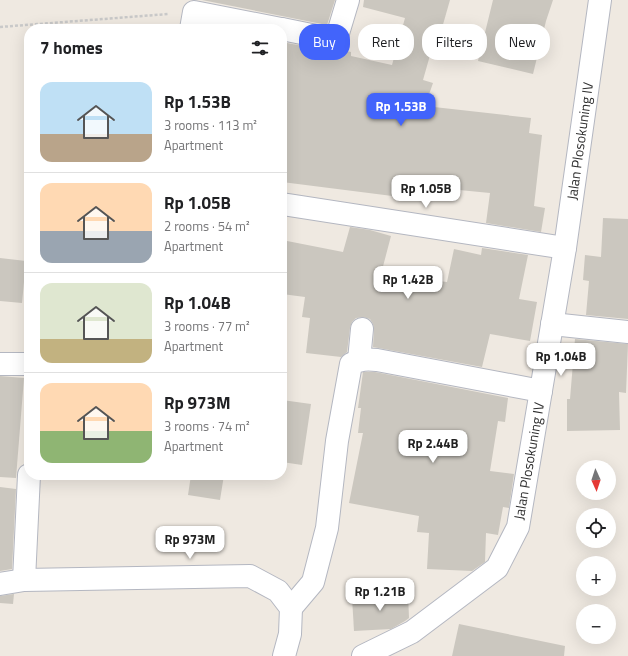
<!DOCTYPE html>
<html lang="en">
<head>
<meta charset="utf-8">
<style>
  body { margin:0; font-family:"Titillium Web",sans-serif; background:#f2f2f2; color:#202124; height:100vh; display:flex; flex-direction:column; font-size:15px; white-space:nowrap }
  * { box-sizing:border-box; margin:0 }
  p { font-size:13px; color:#757577 }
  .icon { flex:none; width:22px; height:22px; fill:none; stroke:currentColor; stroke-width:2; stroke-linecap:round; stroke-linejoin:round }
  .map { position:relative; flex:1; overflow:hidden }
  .details { position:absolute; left:24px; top:24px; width:263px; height:456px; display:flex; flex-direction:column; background:#fff; border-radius:16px; box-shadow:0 4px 16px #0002 }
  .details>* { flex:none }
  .top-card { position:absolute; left:299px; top:24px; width:269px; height:36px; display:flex; gap:8px }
  .needle { width:26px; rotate:177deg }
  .fabs { position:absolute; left:576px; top:460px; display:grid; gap:8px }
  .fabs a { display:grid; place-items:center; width:40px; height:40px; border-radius:50%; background:#fff; box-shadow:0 4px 16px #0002; font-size:20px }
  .price { position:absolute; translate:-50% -34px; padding:0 9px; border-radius:8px; background:#fff; color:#222; font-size:13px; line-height:26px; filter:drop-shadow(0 1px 2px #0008) }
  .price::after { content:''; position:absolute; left:50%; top:24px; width:12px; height:9px; margin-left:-6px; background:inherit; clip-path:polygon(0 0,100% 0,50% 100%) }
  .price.active { background:#4264fb; color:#fff }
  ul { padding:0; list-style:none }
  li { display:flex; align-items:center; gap:12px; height:100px; padding:0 16px }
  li+li { border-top:1px solid #e0e0e0 }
  li span { display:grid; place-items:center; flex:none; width:112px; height:80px; border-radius:12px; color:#555 }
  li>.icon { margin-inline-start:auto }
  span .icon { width:48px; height:48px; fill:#fffc; stroke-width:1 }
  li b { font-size:17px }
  h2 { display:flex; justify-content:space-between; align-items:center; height:48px; padding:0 16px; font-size:17px }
  .chip { padding:0 14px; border-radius:16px; background:#fff; box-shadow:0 4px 16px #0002; font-size:14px; line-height:36px }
  .chip.active { background:#4264fb; color:#fff }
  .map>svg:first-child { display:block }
</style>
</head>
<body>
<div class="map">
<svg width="628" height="656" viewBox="0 0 628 656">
  <rect width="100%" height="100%" fill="#efe9e1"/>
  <g fill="#cbc7bf">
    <path d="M202 0H335L327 25Z"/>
    <path d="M364 0H450L442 28 438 27 423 80 433 83 425 106 531 118 529 133 542 135 534 206 545 208 541 232 486 223 490 193 418 186 416 199 282 182V42L334 52H339L343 50 351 52V56L392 65 405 18 363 7Z"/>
    <path d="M493 0H553L546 21 533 74 478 61Z"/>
    <path d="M603 218 628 219V319L586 315 589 281 583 280 585 255 601 257Z"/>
    <path d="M350 227 370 230 391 236 381 274 447 282 454 249 481 255 482 248 528 255 519 299 537 302 530 341 490 334 482 367 373 347 374 330 373 324 370 319 363 317 356 318 352 322 350 328 347 352 341 357 306 353 310 318 302 317 305 297 282 294V240L343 252Z"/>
    <path d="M0 258 26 261 22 303 0 301Z"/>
    <path d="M575 339 628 344 626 393 619 392 620 430 567 431V399H570Z"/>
    <path d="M363 372H375L508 398 505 422 498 421 490 471 514 474 509 508 503 507 498 535 486 533 485 562 472 571 427 569 429 533 417 532 419 516 349 503 363 433H358L361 408H358Z"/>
    <path d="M0 376 24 378 16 478 0 477Z"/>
    <path d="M282 400 311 404 302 465 282 462Z"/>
    <path d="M191 475H224L220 500 188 495Z"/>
    <path d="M0 487 16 489 12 569 0 571Z"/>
    <path d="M408 593 409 618 405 621 391 629 354 631 352 597Z"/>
    <path d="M14 594 13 604 0 603V596Z"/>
    <path d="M459 624 565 646 564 656H452Z"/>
  </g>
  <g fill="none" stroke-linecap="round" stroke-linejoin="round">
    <g stroke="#b4b7c1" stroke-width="24">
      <g id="minor">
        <path d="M191 29 194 12 281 29"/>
        <path d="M282 29 336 40 348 0"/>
        <path d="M282 204 565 248"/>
        <path d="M552 324 628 332"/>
        <path d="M359 360 362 329"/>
        <path d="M0 364H29"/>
        <path d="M24 580 29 475"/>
        <path d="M0 584 24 580 250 576 278 591 291 608 290 634 284 656"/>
        <path d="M291 608 313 582 327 528 337 441 351 364C360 359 367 359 377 360L541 391"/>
        <path d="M363 656 412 632 497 568 518 527 565 248 600 0"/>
      </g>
    </g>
    <path stroke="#c9c9c9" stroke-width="2.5" stroke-dasharray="3 2" stroke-linecap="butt" d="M0 27 168 14"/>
    <use href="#minor" stroke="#fff" stroke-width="22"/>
  </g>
  <g text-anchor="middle" stroke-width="3" stroke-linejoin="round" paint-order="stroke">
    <g font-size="14" fill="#2e2e2e" stroke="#fff">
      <text transform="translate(580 141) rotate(-82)" y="5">Jalan Plosokuning IV</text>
      <text transform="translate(529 461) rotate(-80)" y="5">Jalan Plosokuning IV</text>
    </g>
  </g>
</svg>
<div class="fabs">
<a><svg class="needle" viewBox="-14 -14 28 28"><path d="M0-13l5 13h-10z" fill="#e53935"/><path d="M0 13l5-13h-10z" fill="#757577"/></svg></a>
<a><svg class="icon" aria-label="locate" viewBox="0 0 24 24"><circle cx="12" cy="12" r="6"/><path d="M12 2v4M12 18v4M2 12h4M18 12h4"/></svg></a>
<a>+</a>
<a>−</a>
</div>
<b class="price active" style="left:401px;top:127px">Rp 1.53B</b>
<b class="price" style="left:426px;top:209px">Rp 1.05B</b>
<b class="price" style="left:408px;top:300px">Rp 1.42B</b>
<b class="price" style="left:561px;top:377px">Rp 1.04B</b>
<b class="price" style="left:433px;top:464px">Rp 2.44B</b>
<b class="price" style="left:190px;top:560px">Rp 973M</b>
<b class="price" style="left:380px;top:612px">Rp 1.21B</b>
<div class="top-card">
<a class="chip active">Buy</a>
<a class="chip">Rent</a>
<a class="chip">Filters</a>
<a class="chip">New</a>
</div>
<section class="details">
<h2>7 homes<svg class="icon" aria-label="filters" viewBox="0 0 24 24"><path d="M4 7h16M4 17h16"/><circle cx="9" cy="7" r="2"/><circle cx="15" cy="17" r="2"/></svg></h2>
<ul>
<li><span style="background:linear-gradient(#bfe0f5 65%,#b9a48a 0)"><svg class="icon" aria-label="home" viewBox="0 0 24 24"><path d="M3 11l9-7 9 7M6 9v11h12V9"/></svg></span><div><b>Rp 1.53B</b><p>3 rooms · 113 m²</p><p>Apartment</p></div></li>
<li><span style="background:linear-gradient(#ffd9b3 60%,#9aa5b1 0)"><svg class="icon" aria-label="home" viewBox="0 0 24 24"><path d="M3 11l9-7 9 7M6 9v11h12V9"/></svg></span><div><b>Rp 1.05B</b><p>2 rooms · 54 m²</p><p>Apartment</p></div></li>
<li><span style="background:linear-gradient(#dfe7d0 70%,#c2b280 0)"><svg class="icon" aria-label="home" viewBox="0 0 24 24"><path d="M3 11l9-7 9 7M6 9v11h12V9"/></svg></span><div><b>Rp 1.04B</b><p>3 rooms · 77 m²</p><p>Apartment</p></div></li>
<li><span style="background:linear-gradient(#ffd9b3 60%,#8fb573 0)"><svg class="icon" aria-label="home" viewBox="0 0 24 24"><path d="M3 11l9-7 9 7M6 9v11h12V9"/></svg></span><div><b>Rp 973M</b><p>3 rooms · 74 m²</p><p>Apartment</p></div></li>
</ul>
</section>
</div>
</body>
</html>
